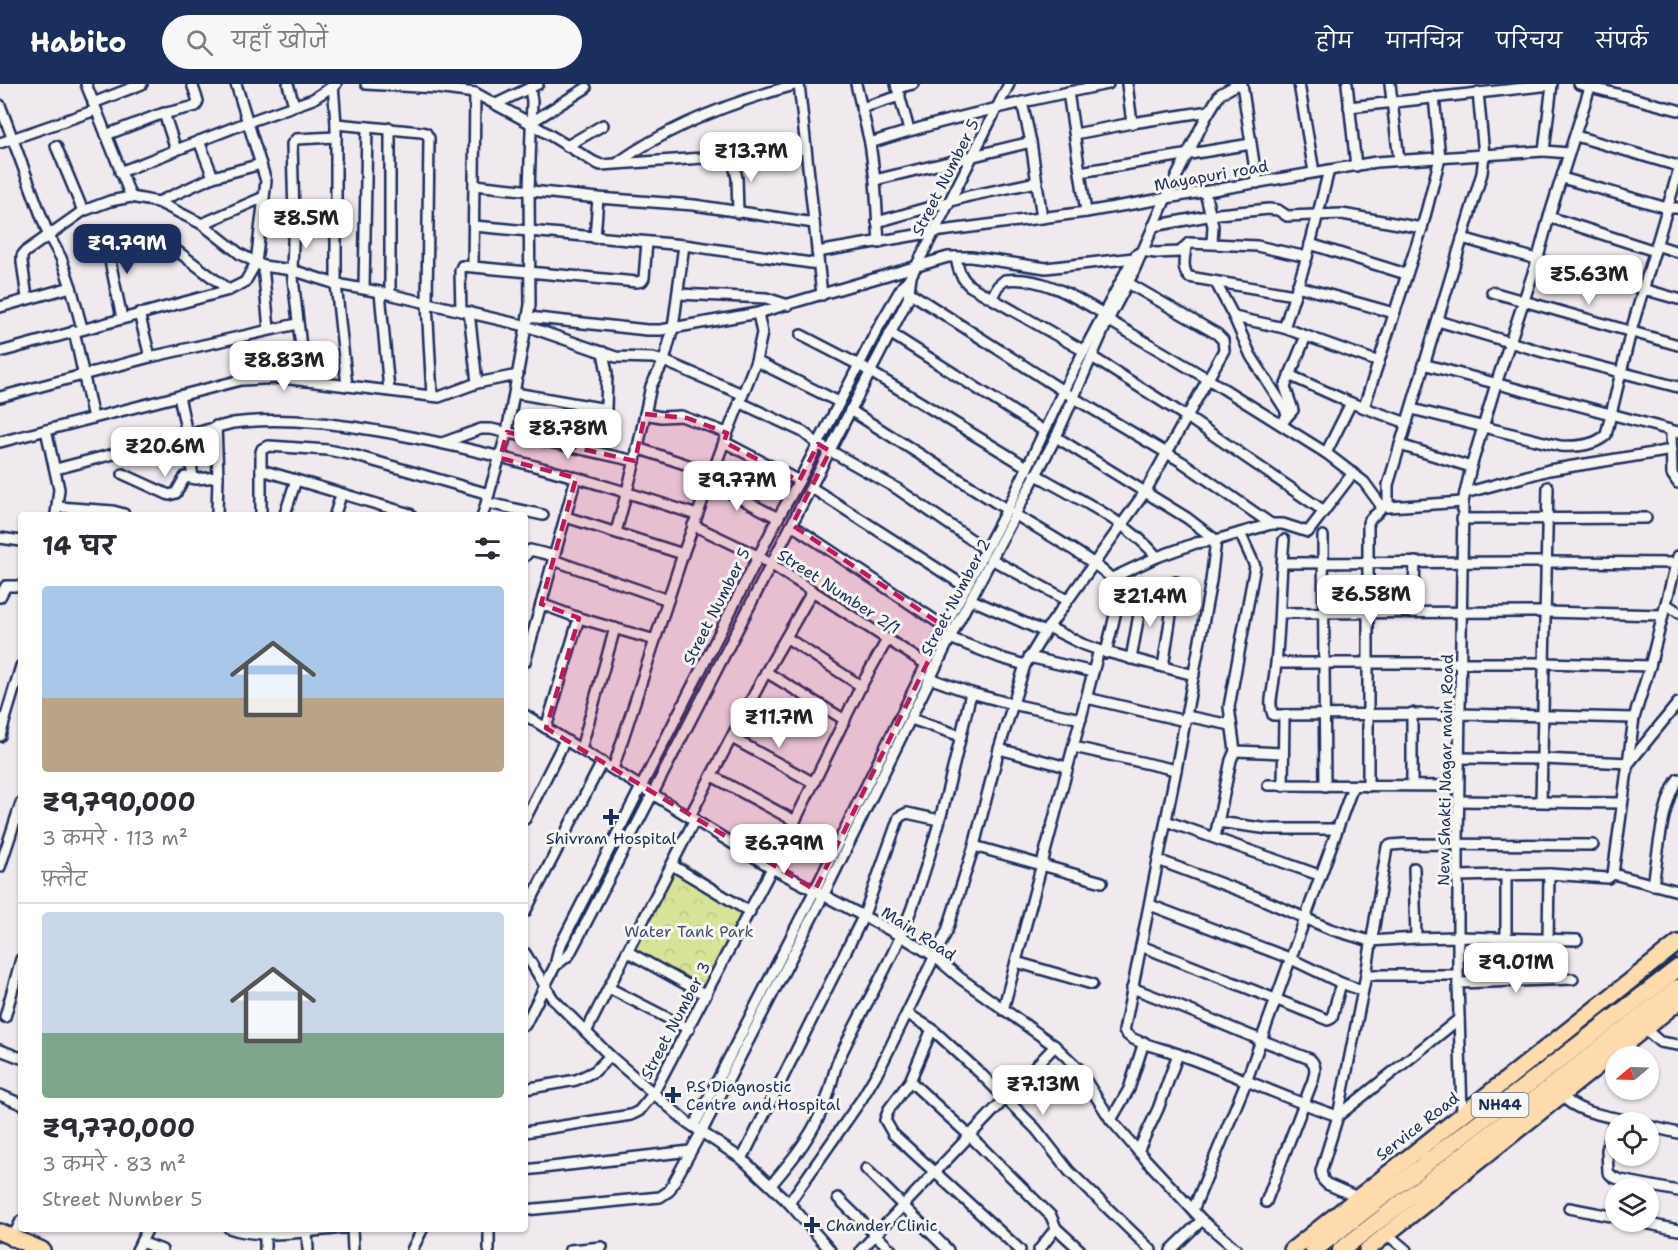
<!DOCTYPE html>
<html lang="hi">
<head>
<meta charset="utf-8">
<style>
  body { margin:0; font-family:"Shantell Sans","Playpen Sans Deva",sans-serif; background:#f7f7f7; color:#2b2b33; height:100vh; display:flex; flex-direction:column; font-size:22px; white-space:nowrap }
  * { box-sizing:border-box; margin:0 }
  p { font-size:20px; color:#7c7c81 }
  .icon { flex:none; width:33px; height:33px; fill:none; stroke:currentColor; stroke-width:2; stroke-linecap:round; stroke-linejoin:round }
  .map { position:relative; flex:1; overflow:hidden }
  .drawer { position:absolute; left:18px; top:428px; width:510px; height:720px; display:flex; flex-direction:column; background:#fff; border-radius:6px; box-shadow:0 2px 4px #0004 }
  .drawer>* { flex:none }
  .needle { width:39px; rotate:251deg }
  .buttons { position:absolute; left:1605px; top:962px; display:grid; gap:12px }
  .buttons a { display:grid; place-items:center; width:54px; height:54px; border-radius:50%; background:#fff; box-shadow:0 2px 4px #0004; font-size:30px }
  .price { position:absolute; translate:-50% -51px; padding:0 14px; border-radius:12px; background:#fff; color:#222; font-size:20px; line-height:39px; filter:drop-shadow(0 2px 3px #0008) }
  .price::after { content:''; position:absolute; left:50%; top:36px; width:18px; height:14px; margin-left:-9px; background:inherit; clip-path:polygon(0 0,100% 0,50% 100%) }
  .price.active { background:#1b2f5e; color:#fff }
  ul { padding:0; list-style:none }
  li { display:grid; align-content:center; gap:12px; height:318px; padding:0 24px }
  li+li { border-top:2px solid #e1e1e2 }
  li span { display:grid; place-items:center; height:186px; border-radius:6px; color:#555 }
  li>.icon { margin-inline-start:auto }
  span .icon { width:108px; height:108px; fill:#fffc; stroke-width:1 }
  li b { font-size:26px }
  h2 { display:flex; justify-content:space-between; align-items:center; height:72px; padding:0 24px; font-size:26px }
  header { display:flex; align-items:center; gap:36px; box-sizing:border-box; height:84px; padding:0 30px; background:#1b2f5e; color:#fff }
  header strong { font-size:28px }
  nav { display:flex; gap:33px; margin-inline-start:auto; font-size:21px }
  .search { width:420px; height:54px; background:#f7f7f7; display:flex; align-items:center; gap:15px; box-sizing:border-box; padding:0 21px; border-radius:33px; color:#7c7c81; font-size:22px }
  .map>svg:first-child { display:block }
</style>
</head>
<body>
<header>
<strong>Habito</strong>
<div class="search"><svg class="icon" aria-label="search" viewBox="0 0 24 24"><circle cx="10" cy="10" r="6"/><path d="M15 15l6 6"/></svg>यहाँ खोजें</div>
<nav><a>होम</a><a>मानचित्र</a><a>परिचय</a><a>संपर्क</a></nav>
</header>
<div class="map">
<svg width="1678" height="1166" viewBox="0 0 1678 1166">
  <defs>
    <pattern id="forest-crowns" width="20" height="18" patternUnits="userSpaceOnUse" patternTransform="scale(1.5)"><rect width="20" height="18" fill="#d7e497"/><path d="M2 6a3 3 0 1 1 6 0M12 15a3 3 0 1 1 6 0" fill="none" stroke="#b8c485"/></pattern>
  </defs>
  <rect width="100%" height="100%" fill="#f0e9ee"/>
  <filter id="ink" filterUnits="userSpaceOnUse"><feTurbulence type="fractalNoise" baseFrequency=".0167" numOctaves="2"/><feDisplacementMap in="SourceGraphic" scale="12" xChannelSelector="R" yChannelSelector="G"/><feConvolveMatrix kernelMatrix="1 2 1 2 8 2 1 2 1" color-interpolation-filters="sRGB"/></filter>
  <g filter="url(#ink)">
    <path fill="url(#forest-crowns)" stroke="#798a7a" stroke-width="1.5" d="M680 777 748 821 703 905 633 865Z"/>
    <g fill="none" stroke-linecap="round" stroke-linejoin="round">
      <g stroke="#1b2f5e" stroke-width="14">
        <g id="street">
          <path d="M86 0 131 113"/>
          <path d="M288 0 294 21"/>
          <path d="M333 0 336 40V200L347 302"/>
          <path d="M366 0 436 4 475 9 530 39 594 78 601 81 732 72 805 65"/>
          <path d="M799 0 822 211"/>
          <path d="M856 0 870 59 875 96 879 159"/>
          <path d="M896 0 909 46"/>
          <path d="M1127 0 1132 39"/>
          <path d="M1242 0 1257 99"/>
          <path d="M1299 0 1314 88"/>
          <path d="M1347 0 1356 82"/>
          <path d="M1390 0 1399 76"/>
          <path d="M1579 0 1678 26"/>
          <path d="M897 4 913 0"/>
          <path d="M1068 8 1086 128"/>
          <path d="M1022 18 1031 58 1042 134"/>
          <path d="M93 19 142 0"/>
          <path d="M496 20 538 0"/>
          <path d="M0 21 48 150 61 174 71 203"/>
          <path d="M1349 23 1551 1"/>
          <path d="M861 24 900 12"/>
          <path d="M164 29 176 66"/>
          <path d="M530 39 586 4"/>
          <path d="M336 40 421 48 426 49 429 54 427 219 432 312"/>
          <path d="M1075 50 1132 39 1209 27"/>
          <path d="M106 51 158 31 196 22 198 17 192 0"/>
          <path d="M1576 52 1678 82"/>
          <path d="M199 57 213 93"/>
          <path d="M0 59 96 26"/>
          <path d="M870 59C947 34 1028 16 1108 0"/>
          <path d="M56 62 83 127"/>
          <path d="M567 62 603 41"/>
          <path d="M1544 67 1569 69"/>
          <path d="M732 72 737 94 738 129"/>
          <path d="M619 78C672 40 735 17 798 0"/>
          <path d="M120 88 248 38 313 15 336 0"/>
          <path d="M1080 88 1251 60"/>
          <path d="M1562 94 1667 124H1678"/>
          <path d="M875 96 1031 58"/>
          <path d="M474 101 598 114 694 121 814 139"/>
          <path d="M1205 108 1213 142 1212 159"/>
          <path d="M158 118 213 93 261 80"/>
          <path d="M1549 133 1655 167"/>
          <path d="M877 138 969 112 1037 98"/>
          <path d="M202 140 264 113"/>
          <path d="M474 142 684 161 818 180"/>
          <path d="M1153 142 1218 130 1269 125 1278 126 1287 132 1342 130 1422 144"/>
          <path d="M105 153 122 234"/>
          <path d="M595 154 598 114"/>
          <path d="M1462 154 1678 215"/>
          <path d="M1310 160 1406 190"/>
          <path d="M1656 161 1678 168"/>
          <path d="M1186 162C1185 172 1181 185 1189 193L1294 211"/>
          <path d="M1141 167 1156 169 1180 168 1189 159 1257 162 1307 173"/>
          <path d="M108 168 166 162 173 164 229 206"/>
          <path d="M817 168 934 148 1086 128 1376 78 1544 67 1552 0"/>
          <path d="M956 173C958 185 960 193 970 202L1084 267"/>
          <path d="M263 182 269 245"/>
          <path d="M473 182 475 9"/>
          <path d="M1216 199 1234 233 1251 272 1285 325 1287 331 1282 341"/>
          <path d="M1297 202 1394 229"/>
          <path d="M364 204 367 43"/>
          <path d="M906 206 1074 314 1182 378 1271 440"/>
          <path d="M380 208 389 306"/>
          <path d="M1492 208 1678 261"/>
          <path d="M390 210V44"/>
          <path d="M678 210 766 214 788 221"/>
          <path d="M992 213 998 202 1005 196C1042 192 1073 212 1104 230"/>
          <path d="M27 214 22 178V172L25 168 83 127 110 117 131 113 158 118 202 140 240 170 263 182 292 186 336 200 380 208 526 242 616 273 653 274 664 277 742 310"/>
          <path d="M0 223 71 203 82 244"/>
          <path d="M461 227 460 187 462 182 637 198 642 197 644 194 647 158"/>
          <path d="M469 228 477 299"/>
          <path d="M139 229 150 273"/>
          <path d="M528 233 647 246H661L758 229 948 173H971L1046 184 1134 174"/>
          <path d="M1234 233 1284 244 1379 278"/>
          <path d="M1108 236 1208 295 1326 369 1364 398 1380 420 1388 423"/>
          <path d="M1438 237 1543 268 1678 303"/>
          <path d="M1284 244 1307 173 1329 86"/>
          <path d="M74 247 93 334"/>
          <path d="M890 249 1044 347"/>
          <path d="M801 251 859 281 1027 383"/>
          <path d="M0 268 229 206 245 198 256 179 266 97 236 0"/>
          <path d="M1092 273 1187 333 1324 427"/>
          <path d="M756 277 839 318"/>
          <path d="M1423 280 1678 348"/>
          <path d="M1289 291 1351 319 1407 339"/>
          <path d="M305 297 292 186 294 131 292 60 296 55 336 53"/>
          <path d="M515 309 606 325 607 289 603 268"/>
          <path d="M179 312 187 350 193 394"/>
          <path d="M0 313 150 273 297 240"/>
          <path d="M739 318 803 348 818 360 896 404 985 465"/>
          <path d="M1364 323 1422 144 1440 74 1434 13"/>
          <path d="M1412 325 1560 362C1576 363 1594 362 1606 351L1631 247 1678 88"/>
          <path d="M850 326 1006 425"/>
          <path d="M645 330 661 333 681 332 727 349"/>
          <path d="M1285 335 1293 326 1285 303 1306 252"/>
          <path d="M216 342 218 393 217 430"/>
          <path d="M46 346 59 405 56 430"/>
          <path d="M1671 347 1672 390 1678 399"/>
          <path d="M1056 353 1187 434 1216 456"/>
          <path d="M0 358 241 296 282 294 439 313 477 299 518 291"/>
          <path d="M724 358 799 397"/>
          <path d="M442 359 481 345H491L635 377"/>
          <path d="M1400 361 1471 383"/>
          <path d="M637 364 712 389"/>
          <path d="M1326 369 1351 319"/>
          <path d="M56 385 233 339C289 332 346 341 401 351 502 370 600 399 697 431"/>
          <path d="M261 386 296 396"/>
          <path d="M123 390 169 411 176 409 185 393 196 395 218 393"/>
          <path d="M1035 390C1074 413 1129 438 1157 473"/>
          <path d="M709 398 778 434"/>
          <path d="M812 404 966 503"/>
          <path d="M1465 409 1549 386 1672 366"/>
          <path d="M1463 418 1388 423V401L1482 89 1484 71 1478 8"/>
          <path d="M488 419 543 431"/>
          <path d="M58 423 113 427 124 430"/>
          <path d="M261 430V368L262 365 269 362 328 366 353 371 489 410"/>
          <path d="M285 430 296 396 410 430"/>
          <path d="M335 430 341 411"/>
          <path d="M483 430 507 348 530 221 529 107 532 17 530 5"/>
          <path d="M1014 430C1032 441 1116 487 1118 505 1120 519 1109 553 1106 569"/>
          <path d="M566 433 683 470 613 685"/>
          <path d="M1462 435 1646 434"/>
          <path d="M693 441 758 472 929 582"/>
          <path d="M792 441 945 543"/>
          <path d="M616 448 635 377 651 302 664 277 673 244 684 161"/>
          <path d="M1323 452 1325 702"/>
          <path d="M0 454 21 457"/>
          <path d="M1216 456 1211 497 1176 686 1124 947C1130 958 1157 963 1169 967 1226 986 1280 1013 1338 1032L1459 935"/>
          <path d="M1284 456C1279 502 1281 549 1274 595 1273 607 1268 620 1273 631L1460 630 1634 634"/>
          <path d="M683 470 724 358 756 277 762 249 758 229"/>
          <path d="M525 472 530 466 555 472"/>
          <path d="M991 475 1067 516"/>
          <path d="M553 476 668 516"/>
          <path d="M1282 479 1548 478 1675 479"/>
          <path d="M1112 494 1157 473 1196 459 1216 456 1271 440H1283L1308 448 1353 389"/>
          <path d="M0 513 6 502H21"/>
          <path d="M970 515 1045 548"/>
          <path d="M541 520 579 534"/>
          <path d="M1666 520 1678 528"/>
          <path d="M1413 528 1415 478"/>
          <path d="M1281 529 1545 528 1662 531"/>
          <path d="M1048 543 1082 560 1099 566 1194 591"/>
          <path d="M787 554 861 602"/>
          <path d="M950 554 1001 574 1025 581"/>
          <path d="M1029 573 1093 588"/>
          <path d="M1131 575 1143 508"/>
          <path d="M525 578 576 394"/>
          <path d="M1277 579H1545L1650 582"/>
          <path d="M1163 583 1176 498"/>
          <path d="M766 588 845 636"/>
          <path d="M971 609 1012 620 1081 635"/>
          <path d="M1087 614 1185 637"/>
          <path d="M1412 629V701"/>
          <path d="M525 631 772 784 901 852 934 872 960 894 1055 962 1077 983 1111 1036 1138 1067 1202 1136 1237 1166"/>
          <path d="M1186 632 1231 641"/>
          <path d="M911 635 961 652"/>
          <path d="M546 644 579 534 655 556"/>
          <path d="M0 652 21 582"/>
          <path d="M732 654 814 699"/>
          <path d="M1074 663 1176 686"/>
          <path d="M581 665 615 544"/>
          <path d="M999 665 1067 683"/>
          <path d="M1235 667 1283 669"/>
          <path d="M1459 674 1543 675 1629 679 1678 619"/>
          <path d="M712 692 795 737"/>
          <path d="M1268 701 1458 702"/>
          <path d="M1283 702 1284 632"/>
          <path d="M1368 702V439C1371 431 1380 430 1382 422"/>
          <path d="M1458 717 1622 719"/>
          <path d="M1541 717 1548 403"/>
          <path d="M690 732 766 588 812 508"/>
          <path d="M525 735 565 656"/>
          <path d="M1166 737 1319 791"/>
          <path d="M1218 738 1269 745H1336"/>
          <path d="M1215 753 1231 676 1235 667 1229 623 1255 482 1240 449"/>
          <path d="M974 762 1102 798"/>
          <path d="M1158 776 1259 814 1330 845 1370 857 1416 854 1458 853 1577 856"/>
          <path d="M672 781 750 828"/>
          <path d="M0 783 21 719"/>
          <path d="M1414 784 1416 854"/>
          <path d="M1613 790 1678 807"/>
          <path d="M1506 791V854"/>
          <path d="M1459 792 1549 790 1608 794 1613 790 1634 634 1650 582 1678 472"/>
          <path d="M1653 801C1658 771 1662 718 1678 695"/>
          <path d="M1150 821 1289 874 1341 899 1361 906"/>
          <path d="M525 828 602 678"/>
          <path d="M1548 855 1549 790"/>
          <path d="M1141 862 1328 936 1332 934 1341 899"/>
          <path d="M628 868 706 911"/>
          <path d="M525 869 553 915 610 972 688 1039 742 1075 789 1119 830 1166"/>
          <path d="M1016 878 1092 900"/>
          <path d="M555 882 569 871 586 839 908 215 911 192"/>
          <path d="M1366 891H1458"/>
          <path d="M1458 899 1573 895"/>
          <path d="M609 904 689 945"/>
          <path d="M1132 904C1192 926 1250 953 1310 975 1317 982 1315 988 1313 996L1266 1118"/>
          <path d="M1003 926 1099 566"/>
          <path d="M908 930 932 945 980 989 1036 1045 1069 1087 1151 1166"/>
          <path d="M5 933 21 875"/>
          <path d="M525 941 555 882 559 864 778 434 799 397 878 244 902 203 911 192 934 148 1009 0"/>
          <path d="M1644 944 1660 958 1678 961"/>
          <path d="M932 945 910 997 889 1025 885 1036 893 1050 1020 1166"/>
          <path d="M586 948 695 735"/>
          <path d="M0 966 21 974"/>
          <path d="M910 997 970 1052 1051 1132 1056 1144 1039 1166"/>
          <path d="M525 1005 576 996 595 987 610 972"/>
          <path d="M0 1011 21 1020"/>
          <path d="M1561 1011C1578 1030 1609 1032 1633 1038"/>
          <path d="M1462 1029 1458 899V760L1463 418 1471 383 1496 300 1537 177 1549 133 1591 0"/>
          <path d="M1615 1034 1607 1066 1608 1088 1613 1093 1621 1096 1678 1107"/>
          <path d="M1111 1036 1129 1005 1144 958"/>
          <path d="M694 1042 815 806 943 546 1012 416 1066 301 1131 178 1137 170"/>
          <path d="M1648 1042 1678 1049"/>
          <path d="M525 1048 631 1031 639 1027 653 1010 772 784 861 602 887 556"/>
          <path d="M1138 1067 1158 1025 1178 970"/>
          <path d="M742 1075 864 831 899 733 907 729 939 736"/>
          <path d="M866 1085 948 1166"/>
          <path d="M525 1086 690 1067"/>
          <path d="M771 1101C794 1074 815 1048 827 1014 832 1001 833 988 839 975 858 932 884 892 902 849 934 772 952 689 971 609L929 594"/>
          <path d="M1357 1113 1327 1100 1323 1096 1321 1087 1338 1032 1366 891 1387 763 1391 761 1404 760 1593 761"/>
          <path d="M838 1114 891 1166"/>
          <path d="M789 1119 861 1016 880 984 947 847 974 762 999 665 1025 581 1045 548 1145 408 1224 266 1223 256 1217 250 1128 199"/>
          <path d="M1569 1124 1616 1133"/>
          <path d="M525 1126 660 1113 669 1107 702 1047 824 810 955 544 1056 353 1108 236 1132 191 1166 114 1206 33 1220 10 1238 0"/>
          <path d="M1193 1126 1246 998 1353 702"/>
          <path d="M1635 1137 1678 1146"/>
          <path d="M229 1144C262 1156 310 1147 344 1144"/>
          <path d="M265 1144V1166"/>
          <path d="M352 1144 353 1166"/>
          <path d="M489 1144V1166"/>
          <path d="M1056 1144 1080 1166"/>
          <path d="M307 1147 308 1166"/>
          <path d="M1387 1150 1406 1166"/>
          <path d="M11 1157 21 1137"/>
          <path d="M141 1158 162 1166"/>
          <path d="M137 1166 148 1144"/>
          <path d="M412 1166 423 1144"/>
          <path d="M570 1166 602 1163"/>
          <path d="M861 1166 1055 962"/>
          <path d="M1171 1166 1202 1136"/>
        </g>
      </g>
      <g stroke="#1b2f5e" stroke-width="20">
        <g id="primary">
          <path d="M0 1148 42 1166"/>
          <path d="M1292 1166 1678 859"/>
          <path d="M1367 1166 1678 918"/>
        </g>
      </g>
      <g stroke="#1b2f5e" stroke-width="21">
        <g id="highway">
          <path d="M1314 1166 1678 884"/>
          <path d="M1341 1166 1678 904"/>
        </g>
      </g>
      <use href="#street" stroke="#f6f6f2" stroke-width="9"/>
      <use href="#primary" stroke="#fedbac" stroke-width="15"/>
      <use href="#highway" stroke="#fedbac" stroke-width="16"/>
    </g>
  </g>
  <path fill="#c2185b" fill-opacity="0.2" stroke="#c2185b" stroke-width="4.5" stroke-dasharray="12 8" stroke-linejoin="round" d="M645 330 687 334 727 349 724 358 799 397 818 360 830 367 792 441 945 543 815 806 546 644 579 534 541 520 576 394 500 374 507 348 635 377Z"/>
  <g fill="#1b2f5e" stroke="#f6f6f2" stroke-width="2">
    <path d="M608 724h6v6h6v6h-6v6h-6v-6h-6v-6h6z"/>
    <path d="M670 1002h6v6h6v6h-6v6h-6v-6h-6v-6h6z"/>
    <path d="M809 1132h6v6h6v6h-6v6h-6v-6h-6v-6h6z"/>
  </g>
  <g text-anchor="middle" stroke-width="6" stroke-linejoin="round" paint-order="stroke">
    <rect fill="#f6f6f2" stroke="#5d6b8a" stroke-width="1.5" x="1471.5" y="1009" width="57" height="24" rx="4.5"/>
    <g font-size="15" font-weight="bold" fill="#1b2f5e">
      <text x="1500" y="1026">NH44</text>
    </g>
    <g font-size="16" fill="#1b2f5e" stroke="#f6f6f2">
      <text transform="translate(1211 91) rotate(-10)" y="6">Mayapuri road</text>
      <text transform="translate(945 93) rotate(-63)" y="6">Street Number 5</text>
      <text transform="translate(839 507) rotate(33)" y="6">Street Number 2/1</text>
      <text transform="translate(955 513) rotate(-62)" y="6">Street Number 2</text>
      <text transform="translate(716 522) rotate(-63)" y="6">Street Number 5</text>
      <text transform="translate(1445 686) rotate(-89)" y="6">New Shakti Nagar main Road</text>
      <text transform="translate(919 849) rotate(33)" y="6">Main Road</text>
      <text transform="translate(675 936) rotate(-62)" y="6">Street Number 3</text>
      <text transform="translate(1417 1042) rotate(-38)" y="6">Service Road</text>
    </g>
    <g font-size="16" fill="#1b2f5e" stroke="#f6f6f2" text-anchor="start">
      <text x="611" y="760" text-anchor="middle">Shivram Hospital</text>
      <text x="686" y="1008">P.S Diagnostic<tspan x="686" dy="18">Centre and Hospital</tspan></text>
      <text x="826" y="1147">Chander Clinic</text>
    </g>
    <g font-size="16" fill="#415369" stroke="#f6f6f2">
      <text x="689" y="853">Water Tank Park</text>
    </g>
  </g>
</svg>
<div class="buttons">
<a><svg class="needle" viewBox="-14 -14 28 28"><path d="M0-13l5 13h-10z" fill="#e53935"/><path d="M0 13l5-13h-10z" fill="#7c7c81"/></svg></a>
<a><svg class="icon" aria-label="locate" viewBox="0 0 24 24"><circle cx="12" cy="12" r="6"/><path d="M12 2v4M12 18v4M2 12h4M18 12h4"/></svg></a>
<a><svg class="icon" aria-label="layers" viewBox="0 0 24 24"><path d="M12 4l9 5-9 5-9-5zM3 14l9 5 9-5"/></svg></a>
</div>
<b class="price" style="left:751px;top:99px">₹13.7M</b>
<b class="price" style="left:306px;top:166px">₹8.5M</b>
<b class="price active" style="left:127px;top:191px">₹9.79M</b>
<b class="price" style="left:1589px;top:222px">₹5.63M</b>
<b class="price" style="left:284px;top:308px">₹8.83M</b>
<b class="price" style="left:568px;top:376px">₹8.78M</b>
<b class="price" style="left:165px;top:394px">₹20.6M</b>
<b class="price" style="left:737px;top:428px">₹9.77M</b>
<b class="price" style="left:1371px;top:542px">₹6.58M</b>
<b class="price" style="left:1150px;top:544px">₹21.4M</b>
<b class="price" style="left:779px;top:665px">₹11.7M</b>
<b class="price" style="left:784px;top:791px">₹6.79M</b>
<b class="price" style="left:1516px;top:910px">₹9.01M</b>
<b class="price" style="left:1043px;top:1032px">₹7.13M</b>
<section class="drawer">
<h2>14 घर<svg class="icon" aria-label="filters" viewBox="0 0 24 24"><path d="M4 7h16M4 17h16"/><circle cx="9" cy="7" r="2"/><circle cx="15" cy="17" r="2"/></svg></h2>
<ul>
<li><span style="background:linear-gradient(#a9c7e8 60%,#b9a48a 0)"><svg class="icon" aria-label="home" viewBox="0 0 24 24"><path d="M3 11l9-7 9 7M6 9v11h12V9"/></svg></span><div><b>₹9,790,000</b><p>3 कमरे · 113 m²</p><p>फ़्लैट</p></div></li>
<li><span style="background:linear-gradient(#c9d6e8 65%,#7fa58c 0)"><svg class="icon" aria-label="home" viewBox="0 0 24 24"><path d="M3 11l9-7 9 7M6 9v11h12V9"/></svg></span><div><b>₹9,770,000</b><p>3 कमरे · 83 m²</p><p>Street Number 5</p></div></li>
</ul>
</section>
</div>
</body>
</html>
